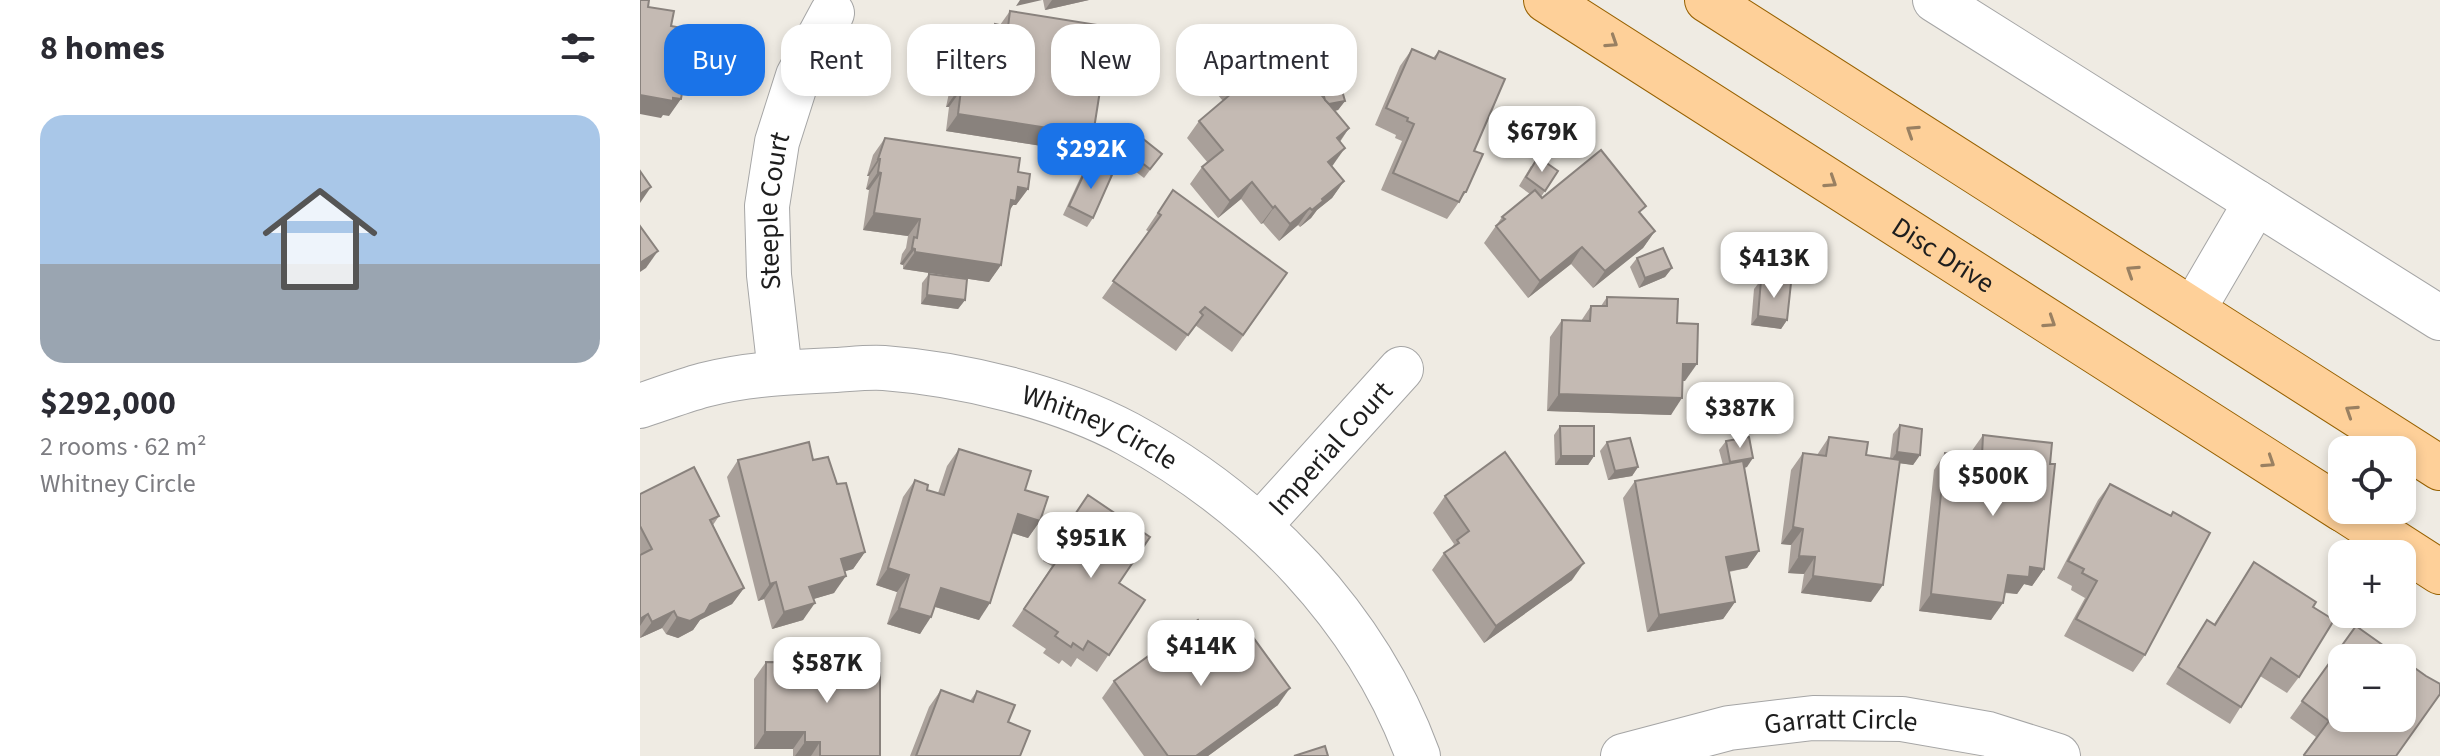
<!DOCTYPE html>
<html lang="en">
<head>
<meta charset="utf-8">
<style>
  body { margin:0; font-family:"Source Sans 3",sans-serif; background:#f7f7f7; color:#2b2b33; height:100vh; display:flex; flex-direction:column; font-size:30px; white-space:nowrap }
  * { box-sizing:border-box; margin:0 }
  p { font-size:26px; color:#7c7c81 }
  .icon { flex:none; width:44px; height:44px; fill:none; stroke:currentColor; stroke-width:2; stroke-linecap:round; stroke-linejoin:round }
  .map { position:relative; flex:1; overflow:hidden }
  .details { display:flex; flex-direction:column; background:#fff; width:640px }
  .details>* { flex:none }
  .top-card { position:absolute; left:24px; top:24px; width:760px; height:72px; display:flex; gap:16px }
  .controls { position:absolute; left:1688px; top:436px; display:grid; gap:16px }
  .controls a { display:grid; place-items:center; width:88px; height:88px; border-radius:16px; background:#fff; box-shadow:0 4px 12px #0003; font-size:40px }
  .price { position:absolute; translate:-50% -68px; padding:0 18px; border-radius:16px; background:#fff; color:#222; font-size:26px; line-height:52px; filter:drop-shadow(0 2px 4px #0008) }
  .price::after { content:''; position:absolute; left:50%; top:48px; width:24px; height:18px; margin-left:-12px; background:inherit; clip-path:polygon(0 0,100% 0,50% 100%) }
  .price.on { background:#1a73e8; color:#fff }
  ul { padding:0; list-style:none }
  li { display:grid; align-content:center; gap:16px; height:424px; padding:0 40px }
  li span { display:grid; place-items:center; height:248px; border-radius:24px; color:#555 }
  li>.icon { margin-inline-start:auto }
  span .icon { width:144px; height:144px; fill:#fffc; stroke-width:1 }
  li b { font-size:34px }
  h2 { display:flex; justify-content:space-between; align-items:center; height:96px; padding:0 40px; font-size:34px }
  .pill { padding:0 28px; border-radius:24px; background:#fff; box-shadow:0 4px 12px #0003; font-size:28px; line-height:72px }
  .pill.on { background:#1a73e8; color:#fff }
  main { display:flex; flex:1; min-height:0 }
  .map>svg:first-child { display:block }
</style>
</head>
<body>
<main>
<section class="details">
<h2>8 homes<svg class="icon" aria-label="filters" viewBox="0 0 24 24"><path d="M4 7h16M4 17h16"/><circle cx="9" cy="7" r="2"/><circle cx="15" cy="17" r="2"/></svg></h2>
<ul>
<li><span style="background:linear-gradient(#a9c7e8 60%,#9aa5b1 0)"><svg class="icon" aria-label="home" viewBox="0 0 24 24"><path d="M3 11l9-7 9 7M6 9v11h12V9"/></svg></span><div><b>$292,000</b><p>2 rooms · 62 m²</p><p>Whitney Circle</p></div></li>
</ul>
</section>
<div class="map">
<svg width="1800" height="756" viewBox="0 0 1800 756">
  <rect width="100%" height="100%" fill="#efebe3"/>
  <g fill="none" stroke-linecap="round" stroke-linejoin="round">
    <g stroke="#a5a5a5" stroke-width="46">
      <g id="minor">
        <path d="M1295 0 1800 318"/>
        <path d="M1553 310 1616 202"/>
        <path id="s1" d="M140 372 129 275 127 206 137 142 158 76 192 13"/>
        <path id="s2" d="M0 406C21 399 42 391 64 385 107 374 151 372 196 370 212 369 228 367 244 368 323 374 419 397 488 434 617 504 727 617 778 756"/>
        <path id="s3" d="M620 525 761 369"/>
        <path id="s4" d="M983 756 1089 728 1173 718 1262 719 1348 734 1418 756"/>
      </g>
    </g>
    <g stroke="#976100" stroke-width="46">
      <g id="major">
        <path id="s5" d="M906 0 1702 509"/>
        <path d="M1067 0 1800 468"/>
        <path d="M1704 510 1800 572"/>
      </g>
    </g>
    <use href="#minor" stroke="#fff" stroke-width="44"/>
    <use href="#major" stroke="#fed099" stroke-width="44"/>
  </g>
  <g fill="#a9a09a">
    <path d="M403 0H449L405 10Z"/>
    <path d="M370 11 441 152 306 131 309 107H306L317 55 329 38 344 41 355 24 360 25Z"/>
    <path d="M772 49 793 58 799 51 834 151 826 192 807 219 741 190 762 141 755 138 756 135 735 125 760 66Z"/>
    <path d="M632 60 672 84 678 76 705 101 698 110 694 111 709 128 700 142 693 165 692 166 704 181 692 198 677 210 671 218 660 227 658 225 639 241 623 223 621 224 601 199 578 218 550 184 562 167 568 163 547 138 559 121 583 101 566 81 578 64Z"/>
    <path d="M245 138 378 172 388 189 376 205H373L370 210 361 265 349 282 263 269V265L260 264 262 254 266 248 268 236 223 230 229 190 226 189 229 176H227L233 155Z"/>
    <path d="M489 153 522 154 504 178 483 162Z"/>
    <path d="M449 163 453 218 447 227 423 215 443 172Z"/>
    <path d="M891 166 918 171 901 197 902 198 1001 214 1015 231 1003 248 953 288 931 264 888 298 844 243 862 217 890 194 879 186Z"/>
    <path d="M533 190 647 273 592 352 555 325 536 351 462 298 509 232 506 230Z"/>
    <path d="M997 258 1032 268 1025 277 999 288 990 267Z"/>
    <path d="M289 274 325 300 318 309 281 304 282 283Z"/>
    <path d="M1121 280 1147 320 1141 329 1111 325 1114 289Z"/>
    <path d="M967 297 1037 323 1045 381H1043L1031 415 907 411 910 337 922 320 941 321 951 306H961Z"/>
    <path d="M1260 425 1280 455 1273 465 1260 463 1231 602 1161 593 1164 574 1148 573 1151 545 1141 544 1151 470 1163 453 1177 455 1189 437 1226 455 1250 458 1253 434Z"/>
    <path d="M920 426 954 456 948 465H915L914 435Z"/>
    <path d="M1343 435 1404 569 1392 586 1384 584 1377 594 1365 593 1351 620 1279 611 1294 470 1305 453 1331 455V452Z"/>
    <path d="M1086 441 1107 467 1104 468 1119 551 1107 568 1089 572 1095 602 1083 619 1007 632 983 498 995 481 1083 465 1079 450Z"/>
    <path d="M967 442 998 467 992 476 968 480 960 451Z"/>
    <path d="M319 449 385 490 400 521 388 538 372 533 339 620 295 607 280 634 247 624 257 592 236 585 263 497 275 480 287 490 298 493 307 466Z"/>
    <path d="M98 460H173L225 552 213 569 204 571 194 593 173 599 163 620 132 629 124 599 118 601 87 477Z"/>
    <path d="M1470 484 1530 515 1533 512 1505 655 1493 672 1424 636 1445 598 1431 590 1432 586 1417 578 1458 500Z"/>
    <path d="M0 494 79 516 73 525 104 588 92 604 60 620 53 630 38 638 26 634 22 628 0 638Z"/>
    <path d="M448 495 479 583 505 600 457 672 437 658 431 667 422 660 419 664 403 653 406 649 372 626 412 566 403 561Z"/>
    <path d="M805 496 932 580 844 643 792 570 804 553 811 548 814 544 793 513Z"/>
    <path d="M1614 562 1673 607 1659 677 1647 693 1620 676 1590 724 1526 684 1567 620 1574 624Z"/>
    <path d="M1716 626 1756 756H1663L1676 737 1650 718Z"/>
    <path d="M567 634 587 644 638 705 568 756H504L462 698 474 681Z"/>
    <path d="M126 662 240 756H153V749H114V679Z"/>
    <path d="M301 690 330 701 337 691 368 722 380 756H270L289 707Z"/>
  </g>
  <g fill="#89827d">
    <path d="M380 0H402L376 6Z"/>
    <path d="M412 0H449L405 10Z"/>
    <path d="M318 90H321L309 107H306Z"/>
    <path d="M0 95 41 99 29 116 23 115 21 118 0 114Z"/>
    <path d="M705 101 698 110 680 114 686 105Z"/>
    <path d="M318 114 453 135 441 152 306 131Z"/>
    <path d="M709 128 697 145V138Z"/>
    <path d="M705 148 693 165 676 179 688 162Z"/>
    <path d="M238 159H240L229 176H227Z"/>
    <path d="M238 172 241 173 229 190 226 189Z"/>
    <path d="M704 181 692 198 677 210 671 218 660 227 682 199Z"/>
    <path d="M612 182 601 199 578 218 590 201Z"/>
    <path d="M11 187 0 203V194Z"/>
    <path d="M378 187 388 189 376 205H373L364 218Z"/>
    <path d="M635 206 623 223 621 224 633 208Z"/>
    <path d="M670 208 658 225 639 241 650 224Z"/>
    <path d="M234 213 280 219 268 236 223 230Z"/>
    <path d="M1015 231 1003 248 953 288 965 271Z"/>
    <path d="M942 247 931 264 888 298 900 281Z"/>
    <path d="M272 248 275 249 263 265 260 264Z"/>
    <path d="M18 251 6 268 0 272V263Z"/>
    <path d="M275 252 361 265 349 282 263 269Z"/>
    <path d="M1032 268 1025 277 999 288 1005 278Z"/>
    <path d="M287 295 325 300 318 309 281 304Z"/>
    <path d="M1118 316 1147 320 1141 329 1111 325Z"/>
    <path d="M1043 364H1057L1045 381H1031Z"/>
    <path d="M919 394 1042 398 1031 415 907 411Z"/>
    <path d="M1257 452 1280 455 1273 465 1250 462Z"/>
    <path d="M921 456H954L948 465H915Z"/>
    <path d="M1113 458 1107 467 1084 471 1090 462Z"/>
    <path d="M998 467 992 476 968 480 975 471Z"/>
    <path d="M378 514 400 521 388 538 366 531Z"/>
    <path d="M1153 527 1163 529 1151 545 1141 544Z"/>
    <path d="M1119 551 1107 568 1074 574 1086 557Z"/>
    <path d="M225 552 213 569 189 576 201 559Z"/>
    <path d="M1159 556 1175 557 1164 574 1148 573Z"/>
    <path d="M944 563 932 580 844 643 856 626Z"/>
    <path d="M1390 567 1404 569 1392 586 1384 584 1377 594 1356 591 1368 575Z"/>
    <path d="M248 568 269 575 257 592 236 585Z"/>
    <path d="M206 576 194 593 157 604 169 587Z"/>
    <path d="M1173 576 1243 585 1231 602 1161 593Z"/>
    <path d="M136 582 124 599 118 601 130 584Z"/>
    <path d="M104 588 92 604 60 620 53 630 38 638 26 634 37 617 70 604Z"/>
    <path d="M301 588 350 603 339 620 289 605Z"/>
    <path d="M1291 594 1363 603 1351 620 1279 611Z"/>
    <path d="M1095 602 1083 619 1007 632 1019 615Z"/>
    <path d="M175 603 163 620 132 629 144 612Z"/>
    <path d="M259 608 291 617 280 634 247 624Z"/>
    <path d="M34 611 22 628 0 638 12 622Z"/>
    <path d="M8 614 0 626V619Z"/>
    <path d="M650 688 638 705 568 756H556Z"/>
    <path d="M125 732H165L153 749H114Z"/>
    <path d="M165 742H180L171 756H155Z"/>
  </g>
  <g fill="#c4bab3" stroke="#89827d" stroke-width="2">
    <path d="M0 0H9L8 7 34 11 31 26 53 30 41 99 33 98V101L0 95Z"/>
    <path d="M370 11 470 27 453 135 318 114 321 90H318L329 38 352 42 355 24 368 27Z"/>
    <path d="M612 35 632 60 644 50 709 128 697 138 705 148 688 162 704 181 682 199 683 201 672 210 670 208 650 224 635 206 633 208 612 182 590 201 562 167 583 150 559 121 598 88 578 64Z"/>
    <path d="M772 49 795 59 799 51 865 79 834 151 843 154 826 192H824L819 202 753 173 774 124 767 121 768 118 746 108Z"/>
    <path d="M697 73 705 101 689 104 685 100 678 76Z"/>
    <path d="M245 138 380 158 378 172 390 174 388 189 378 187 376 201 371 200 361 265 275 252V249L272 248 274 237 277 238 280 219 234 213 241 173 238 172 240 159H238Z"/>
    <path d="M502 138 522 154 510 169 489 153Z"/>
    <path d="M961 150 1006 206 999 212 1015 231 965 271 942 247 900 281 856 226 865 219 862 217 895 190 902 198Z"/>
    <path d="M898 157 918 171 905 191 886 177Z"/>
    <path d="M449 163 472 175 453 218 429 206Z"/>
    <path d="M0 171 11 187 0 194Z"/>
    <path d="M533 190 647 273 603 335 565 307 560 312 563 315 548 335 473 281 521 215 518 213Z"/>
    <path d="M0 226 18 251 0 263Z"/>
    <path d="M1023 248 1032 268 1005 278 997 258Z"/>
    <path d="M289 274 327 279 325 300 287 295Z"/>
    <path d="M1121 280 1151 283 1147 320 1118 316Z"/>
    <path d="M967 297 1038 299 1037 323 1058 324 1057 364H1043L1042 398 919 394 922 320 950 321 951 306H967Z"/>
    <path d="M1260 425 1282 429 1280 455 1257 452Z"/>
    <path d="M920 426H954V456H921Z"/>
    <path d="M1343 435 1412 443 1410 464H1415L1404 569 1390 567 1389 577 1368 575 1363 603 1291 594 1305 453 1342 456Z"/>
    <path d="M1109 437 1113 458 1090 462 1086 441Z"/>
    <path d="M1189 437 1228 442 1226 455 1260 460 1243 585 1173 576 1175 557 1159 556 1163 529 1153 527 1163 453 1186 456Z"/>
    <path d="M990 438 998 467 975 471 967 442Z"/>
    <path d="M169 442 173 460 188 457 197 484 206 483 225 552 201 559 206 576 169 587 175 603 144 612 136 582 130 584 98 460Z"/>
    <path d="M319 449 391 471 385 490 408 497 400 521 378 514 350 603 301 588 291 617 259 608 269 575 248 568 275 480 288 485 287 490 304 495Z"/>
    <path d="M865 452 944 563 856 626 804 553 819 543 817 540 829 531 805 496Z"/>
    <path d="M1103 461 1119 551 1086 557 1095 602 1019 615 995 481Z"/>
    <path d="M54 467 79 516 70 520 104 588 70 604 65 613 50 621 37 617 34 611 12 622 8 614 0 619V555L12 549 0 526V494Z"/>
    <path d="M1470 484 1531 516 1533 512 1570 533 1505 655 1436 619 1457 581 1442 573 1444 569 1428 561Z"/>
    <path d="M448 495 510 537 479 583 505 600 469 655 448 641 443 650 433 643 431 647 415 636 418 632 384 609 424 550 415 544Z"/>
    <path d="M1614 562 1676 602 1673 607 1694 620 1659 677 1631 658 1601 707 1538 667 1567 620 1575 625Z"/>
    <path d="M558 620 567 634 575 628 587 644 607 629 650 688 556 756H528L474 681Z"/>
    <path d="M1716 626 1761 658H1702V718H1762V659L1786 676 1800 684V694L1756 756H1665L1664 755 1689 721 1662 701Z"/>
    <path d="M126 662 240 663V756H180V742H165V732H125Z"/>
    <path d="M301 690 333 702 337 691 375 705 368 722 390 731 380 756H276Z"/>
    <path d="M685 746 688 756H654Z"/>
  </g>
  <defs><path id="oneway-chevron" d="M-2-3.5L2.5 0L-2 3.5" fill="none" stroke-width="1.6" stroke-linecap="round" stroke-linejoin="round" transform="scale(2)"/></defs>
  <g stroke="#998062">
    <use href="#oneway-chevron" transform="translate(972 42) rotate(33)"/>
    <use href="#oneway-chevron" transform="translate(1272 131) rotate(-147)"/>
    <use href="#oneway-chevron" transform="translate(1191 182) rotate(33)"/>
    <use href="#oneway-chevron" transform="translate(1492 271) rotate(-147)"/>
    <use href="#oneway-chevron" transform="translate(1410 322) rotate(33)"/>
    <use href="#oneway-chevron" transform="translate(1711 411) rotate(-147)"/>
    <use href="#oneway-chevron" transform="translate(1629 462) rotate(33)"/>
  </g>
  <g text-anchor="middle" stroke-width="8" stroke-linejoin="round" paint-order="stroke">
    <g font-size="28" fill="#1e1e1e" stroke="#fff">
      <text dy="10" stroke="none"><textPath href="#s1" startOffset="162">Steeple Court</textPath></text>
      <text dy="10" stroke="none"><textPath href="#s5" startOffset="472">Disc Drive</textPath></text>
      <text dy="10" stroke="none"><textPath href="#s2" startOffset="474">Whitney Circle</textPath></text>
      <text dy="10" stroke="none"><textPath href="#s3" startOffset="104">Imperial Court</textPath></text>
      <text dy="10" stroke="none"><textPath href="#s4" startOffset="222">Garratt Circle</textPath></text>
    </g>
  </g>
</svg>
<div class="controls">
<a><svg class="icon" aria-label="locate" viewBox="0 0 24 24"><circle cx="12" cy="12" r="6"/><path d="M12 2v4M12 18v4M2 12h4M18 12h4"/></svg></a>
<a>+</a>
<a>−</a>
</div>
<b class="price" style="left:902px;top:174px">$679K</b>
<b class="price on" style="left:451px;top:191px">$292K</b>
<b class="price" style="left:1134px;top:300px">$413K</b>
<b class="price" style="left:1100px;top:450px">$387K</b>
<b class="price" style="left:1353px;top:518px">$500K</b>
<b class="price" style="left:451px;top:580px">$951K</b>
<b class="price" style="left:561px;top:688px">$414K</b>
<b class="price" style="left:187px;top:705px">$587K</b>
<div class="top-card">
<a class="pill on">Buy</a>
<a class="pill">Rent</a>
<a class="pill">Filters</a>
<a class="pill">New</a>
<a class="pill">Apartment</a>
</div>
</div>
</main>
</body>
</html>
